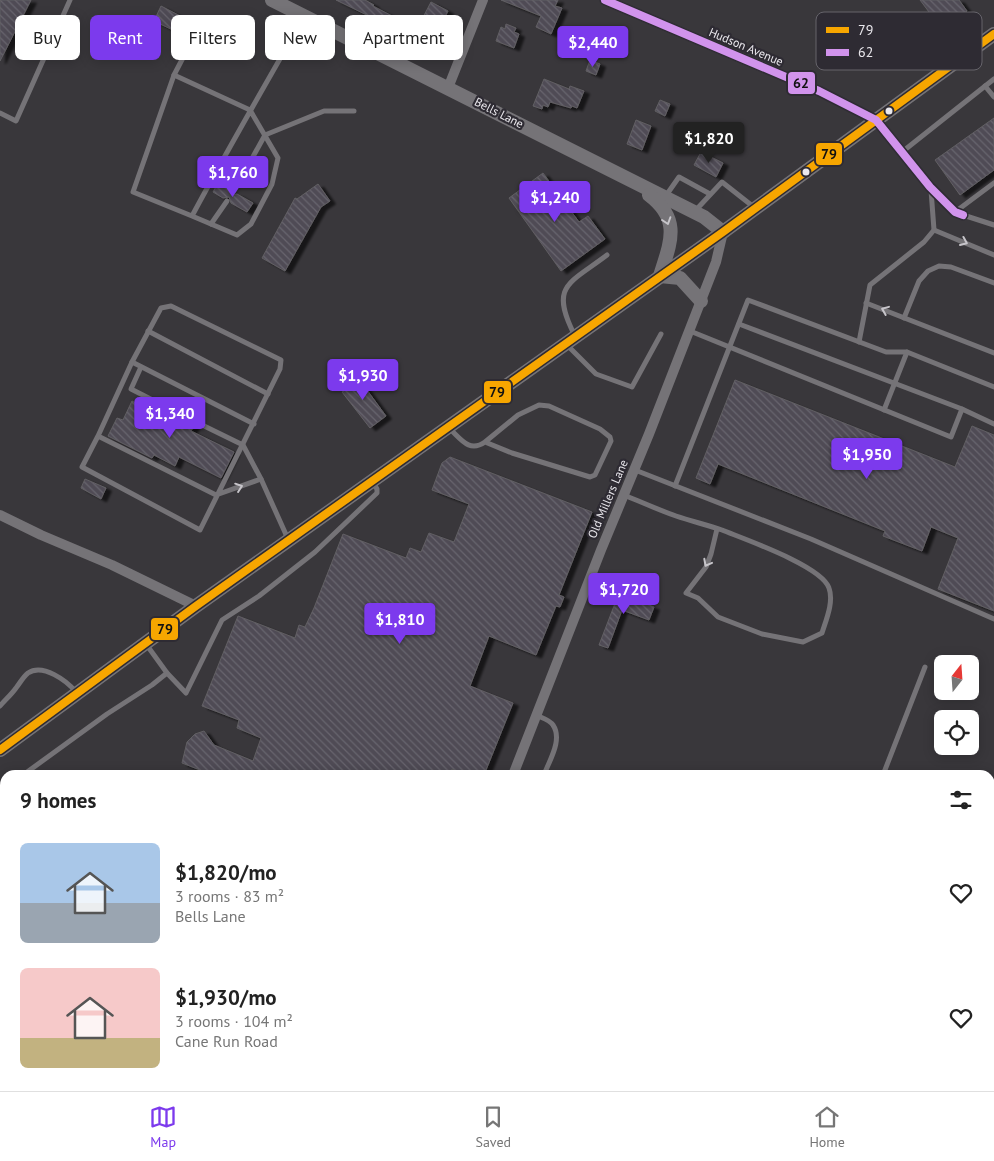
<!DOCTYPE html>
<html lang="en">
<head>
<meta charset="utf-8">
<style>
  body { margin:0; font-family:"PT Sans",sans-serif; background:#f2f2f2; color:#222; height:100vh; display:flex; flex-direction:column; font-size:19px; white-space:nowrap }
  * { box-sizing:border-box; margin:0 }
  p { font-size:16px; color:#767676 }
  .icon { flex:none; width:28px; height:28px; fill:none; stroke:currentColor; stroke-width:2; stroke-linecap:round; stroke-linejoin:round }
  .map { position:relative; flex:1; overflow:hidden }
  .drawer { position:absolute; left:0px; top:770px; width:995px; height:321px; display:flex; flex-direction:column; background:#fff; border-radius:15px 15px 0 0; box-shadow:0 2px 12px #0003 }
  .drawer>* { flex:none }
  .banner { position:absolute; left:15px; top:15px; width:500px; height:45px; display:flex; gap:10px }
  .needle { width:32px; rotate:17deg }
  .tools { position:absolute; left:934px; top:655px; display:grid; gap:10px }
  .tools a { display:grid; place-items:center; width:45px; height:45px; border-radius:8px; background:#fff; box-shadow:0 2px 12px #0003; font-size:25px }
  .price { position:absolute; translate:-50% -42px; padding:0 11px; border-radius:5px; background:#7c3aed; color:#fff; font-size:16px; line-height:32px; filter:drop-shadow(0 1px 2px #0008) }
  .price::after { content:''; position:absolute; left:50%; top:30px; width:15px; height:11px; margin-left:-8px; background:inherit; clip-path:polygon(0 0,100% 0,50% 100%) }
  .price.selected { background:#222; color:#fff }
  ul { padding:0; list-style:none }
  li { display:flex; align-items:center; gap:15px; height:125px; padding:0 20px }
  li span { display:grid; place-items:center; flex:none; width:140px; height:100px; border-radius:8px; color:#555 }
  li>.icon { margin-inline-start:auto }
  span .icon { width:60px; height:60px; fill:#fffc; stroke-width:1 }
  li b { font-size:21px }
  h2 { display:flex; justify-content:space-between; align-items:center; height:60px; padding:0 20px; font-size:21px }
  .pill { padding:0 18px; border-radius:8px; background:#fff; box-shadow:0 2px 12px #0003; font-size:18px; line-height:45px }
  .pill.selected { background:#7c3aed; color:#fff }
  .tab-bar { display:flex; justify-content:space-around; align-items:center; height:70px; border-top:1px solid #e0e0e0; background:#fff; font-size:14px; color:#767676 }
  .tab-bar a { display:grid; justify-items:center; gap:2px }
  .tab-bar .selected { color:#7c3aed }
  .map>svg:first-child { display:block }
</style>
</head>
<body>
<div class="map">
<svg width="994" height="1091" viewBox="0 0 994 1091">
  <defs>
    <pattern id="building-back-hatch" width="6" height="6" patternUnits="userSpaceOnUse" patternTransform="scale(1.25)"><rect width="6" height="6" fill="#4f4b55"/><path d="M-1 5l2 2M0 0l6 6M5-1l2 2" fill="none" stroke="#68656e"/></pattern>
    <filter id="shadow"><feDropShadow dx="5.5" dy="3" stdDeviation="1" flood-color="#0009"/></filter>
  </defs>
  <rect width="100%" height="100%" fill="#39373b"/>
  <g fill="url(#building-back-hatch)" stroke="#615f63" filter="url(#shadow)">
    <path d="M0 0H31L0 61Z"/>
    <path d="M336 0H365L374 5 373 6 394 17 388 30 374 22 375 19Z"/>
    <path d="M501 0H558L555 6 562 8 551 34 536 27 541 16Z"/>
    <path d="M920 0H959L967 11 931 38 921 24 932 16Z"/>
    <path d="M431 2 448 11 428 50 407 38 416 21 420 23Z"/>
    <path d="M161 6 186 19 179 33 154 21Z"/>
    <path d="M506 24 516 28 514 32 519 34 514 48 496 41 501 27 505 29Z"/>
    <path d="M590 60 600 64 596 75 586 71Z"/>
    <path d="M544 79 569 89 570 86 584 91 577 108 572 106 571 108 550 102 548 107 543 105 542 109 533 106Z"/>
    <path d="M660 100 670 104 665 116 655 111Z"/>
    <path d="M994 118V170L960 195 935 160Z"/>
    <path d="M636 120 651 126 642 150 627 144Z"/>
    <path d="M701 152 723 163 716 177 694 165Z"/>
    <path d="M543 173 579 222 588 216 605 239 561 271 509 198Z"/>
    <path d="M218 183 230 189 231 195 237 194 253 203 247 212 231 203 229 197 223 198 213 192Z"/>
    <path d="M318 184 330 201 321 207 285 271 262 258 295 198 297 199Z"/>
    <path d="M356 375 386 416 370 428 342 392 344 391 340 386Z"/>
    <path d="M735 380 955 467 972 426 994 435V611L938 589 958 538 931 527 922 551 883 536 885 531 718 464 710 484 696 478Z"/>
    <path d="M132 401 169 420 172 415H176L178 413 176 406 198 417 192 420V423L194 426 191 431 234 452 221 478 179 457 175 466 154 455 152 458 108 436 117 418 123 420Z"/>
    <path d="M450 457 592 512 559 595 564 597 560 607 556 606 536 655 489 636 470 686 513 703 484 775H467L452 769 450 775H213L182 763 187 742 195 734 204 731 214 745 253 761 261 738 237 728 239 720 202 706 238 616 295 638 299 625 305 627 314 608 343 534 406 558 410 548 421 552 429 533 454 542 469 504 432 490 442 463Z"/>
    <path d="M85 479 106 488 101 499 81 488Z"/>
    <path d="M619 593 654 607 649 620 622 610 608 648 599 645Z"/>
  </g>
  <g fill="none" stroke-linecap="round" stroke-linejoin="round">
    <g stroke="#757377" stroke-width="5">
      <path d="M174 75 197 31"/>
      <path d="M985 86 994 97"/>
      <path d="M0 113 16 121 70 0"/>
      <path d="M902 152 994 79"/>
      <path d="M234 191 265 135 324 111H354"/>
      <path d="M665 197 679 177 710 194"/>
      <path d="M695 211 722 182 755 208"/>
      <path d="M955 212 994 183"/>
      <path d="M963 215 994 225"/>
      <path d="M192 216 237 235 251 224 272 184 278 158 250 110 174 75 133 192 192 216C228 149 266 83 304 17"/>
      <path d="M211 224 227 201"/>
      <path d="M934 230 994 255"/>
      <path d="M866 303 994 353"/>
      <path d="M904 318 919 281 928 271 939 266 951 267 994 283"/>
      <path d="M739 324 962 409"/>
      <path d="M148 331 268 394"/>
      <path d="M690 331 951 437 962 409 994 424"/>
      <path d="M575 336C549 285 569 284 607 255"/>
      <path d="M859 342 870 285 924 242 934 230 931 190"/>
      <path d="M567 345 596 374 632 387 661 334"/>
      <path d="M132 362 254 424"/>
      <path d="M141 367 131 389 174 411"/>
      <path d="M884 410 907 352"/>
      <path d="M196 422 243 445 261 479 288 539"/>
      <path d="M449 428C461 439 469 453 485 442L512 453 590 477 595 475 611 441 610 437 600 429 549 406 539 405 518 415 485 442"/>
      <path d="M98 436 82 467 200 530 280 369 281 360 171 306 161 308 132 362 98 436 216 495 261 479"/>
      <path d="M635 470 811 539 994 619"/>
      <path d="M675 486 748 300 886 352H907L994 387"/>
      <path d="M624 495C641 502 659 510 676 516 691 521 707 525 722 530 744 539 822 566 829 588 834 602 826 620 822 633L803 642 762 634 718 617 698 598 686 593 706 567 711 554 717 529"/>
      <path d="M146 644 167 673 186 693 222 620 259 596 315 552 377 493V489L373 483"/>
      <path d="M0 706C5 700 11 695 16 688 20 683 23 677 28 673 43 663 67 681 76 692"/>
      <path d="M536 715C542 718 550 720 553 725 563 740 549 761 544 775"/>
      <path d="M23 775 107 714 152 685 167 673"/>
      <path d="M883 775 925 667"/>
      <path d="M0 791 5 787"/>
      <path d="M0 814 5 816"/>
      <path d="M203 1091 205 1086"/>
      <path d="M269 1091V1086"/>
      <path d="M762 1091 764 1086"/>
    </g>
    <g stroke="#757377" stroke-width="10">
      <path d="M605 0 819 91 876 120 930 187 955 212 963 215"/>
      <path d="M448 88 483 0"/>
      <path d="M0 515 41 535 112 565 196 606"/>
      <path d="M513 775 601 550 649 434 716 262 723 232"/>
      <path d="M0 1066 5 1067"/>
      <path d="M156 1086 193 1091"/>
      <path d="M396 1091 397 1086"/>
    </g>
    <g stroke="#757377" stroke-width="14">
      <path d="M272 0 704 217 723 232"/>
      <path d="M649 195C682 220 670 243 660 276L680 278 701 301"/>
      <path d="M0 750 196 606 723 232 994 34"/>
    </g>
    <g stroke="#2e2b33" stroke-width="11">
      <path id="bus-1" d="M0 750 196 606 723 232 994 34"/>
    </g>
    <g stroke="#2e2b33" stroke-width="11">
      <path id="bus-2" d="M605 0 819 91 876 120 930 187 955 212 963 215"/>
    </g>
    <use href="#bus-1" stroke="#f7a600" stroke-width="8"/>
    <use href="#bus-2" stroke="#d193ec" stroke-width="8"/>
  </g>
  <defs><path id="oneway-chevron" d="M-2-3.5L2.5 0L-2 3.5" fill="none" stroke-width="1.6" stroke-linecap="round" stroke-linejoin="round" transform="scale(1.25)"/></defs>
  <g stroke="#c7c5ca">
    <use href="#oneway-chevron" transform="translate(667 221) rotate(72)"/>
    <use href="#oneway-chevron" transform="translate(964 242) rotate(23)"/>
    <use href="#oneway-chevron" transform="translate(885 310) rotate(-158)"/>
    <use href="#oneway-chevron" transform="translate(239 487) rotate(-19)"/>
    <use href="#oneway-chevron" transform="translate(707 563) rotate(118)"/>
  </g>
  <g fill="#eae8ed" stroke="#2e2b33" stroke-width="2">
    <circle cx="889" cy="111" r="4.5"/>
    <circle cx="806" cy="172" r="4.5"/>
  </g>
  <g text-anchor="middle" stroke-width="4.5" stroke-linejoin="round" paint-order="stroke">
    <g font-size="12" fill="#eae8ed" stroke="#2e2b33">
      <text transform="translate(746 47) rotate(23)" y="4">Hudson Avenue</text>
      <text transform="translate(499 113) rotate(27)" y="4">Bells Lane</text>
      <text transform="translate(608 499) rotate(-67)" y="4">Old Millers Lane</text>
    </g>
  </g>
  <rect x="816" y="12" width="166" height="58" rx="8" fill="#2e2b33" stroke="#66646b" stroke-width="1"/>
  <rect x="826" y="27" width="23" height="6" fill="#f7a600"/>
  <rect x="826" y="49" width="23" height="7" fill="#d193ec"/>
  <g font-size="14" fill="#eae8ed">
    <text x="858" y="35">79</text>
    <text x="858" y="57">62</text>
  </g>
  <g stroke="#2e2b33" stroke-width="2">
    <rect x="787" y="71" width="29" height="24" rx="5" fill="#d193ec"/>
    <rect x="815" y="142" width="28" height="24" rx="5" fill="#f7a600"/>
    <rect x="483" y="380" width="29" height="24" rx="5" fill="#f7a600"/>
    <rect x="150" y="617" width="29" height="24" rx="5" fill="#f7a600"/>
  </g>
  <g font-size="14" text-anchor="middle" font-weight="bold" fill="#111">
    <text x="801" y="88">62</text>
    <text x="829" y="159">79</text>
    <text x="497" y="397">79</text>
    <text x="165" y="634">79</text>
  </g>
</svg>
<div class="tools">
<a><svg class="needle" viewBox="-14 -14 28 28"><path d="M0-13l5 13h-10z" fill="#e53935"/><path d="M0 13l5-13h-10z" fill="#767676"/></svg></a>
<a><svg class="icon" aria-label="locate" viewBox="0 0 24 24"><circle cx="12" cy="12" r="6"/><path d="M12 2v4M12 18v4M2 12h4M18 12h4"/></svg></a>
</div>
<b class="price" style="left:593px;top:68px">$2,440</b>
<b class="price selected" style="left:709px;top:164px">$1,820</b>
<b class="price" style="left:233px;top:198px">$1,760</b>
<b class="price" style="left:555px;top:223px">$1,240</b>
<b class="price" style="left:363px;top:401px">$1,930</b>
<b class="price" style="left:170px;top:439px">$1,340</b>
<b class="price" style="left:867px;top:480px">$1,950</b>
<b class="price" style="left:624px;top:615px">$1,720</b>
<b class="price" style="left:400px;top:645px">$1,810</b>
<div class="banner">
<a class="pill">Buy</a>
<a class="pill selected">Rent</a>
<a class="pill">Filters</a>
<a class="pill">New</a>
<a class="pill">Apartment</a>
</div>
<section class="drawer">
<h2>9 homes<svg class="icon" aria-label="filters" viewBox="0 0 24 24"><path d="M4 7h16M4 17h16"/><circle cx="9" cy="7" r="2"/><circle cx="15" cy="17" r="2"/></svg></h2>
<ul>
<li><span style="background:linear-gradient(#a9c7e8 60%,#9aa5b1 0)"><svg class="icon" aria-label="home" viewBox="0 0 24 24"><path d="M3 11l9-7 9 7M6 9v11h12V9"/></svg></span><div><b>$1,820/mo</b><p>3 rooms · 83 m²</p><p>Bells Lane</p></div><svg class="icon" aria-label="heart" viewBox="0 0 24 24"><path d="M12 20l-8-8c-3-5 5-10 8-4 3-6 11-1 8 4z"/></svg></li>
<li><span style="background:linear-gradient(#f6c9c9 70%,#c2b280 0)"><svg class="icon" aria-label="home" viewBox="0 0 24 24"><path d="M3 11l9-7 9 7M6 9v11h12V9"/></svg></span><div><b>$1,930/mo</b><p>3 rooms · 104 m²</p><p>Cane Run Road</p></div><svg class="icon" aria-label="heart" viewBox="0 0 24 24"><path d="M12 20l-8-8c-3-5 5-10 8-4 3-6 11-1 8 4z"/></svg></li>
</ul>
</section>
</div>
<nav class="tab-bar">
<a class="selected"><svg class="icon" aria-label="map" viewBox="0 0 24 24"><path d="M3 6l6-2 6 2 6-2v14l-6 2-6-2-6 2zM9 4v14M15 6v14"/></svg>Map</a>
<a><svg class="icon" aria-label="saved" viewBox="0 0 24 24"><path d="M7 4h10v16l-5-4-5 4z"/></svg>Saved</a>
<a><svg class="icon" aria-label="home" viewBox="0 0 24 24"><path d="M3 11l9-7 9 7M6 9v11h12V9"/></svg>Home</a>
</nav>
</body>
</html>
